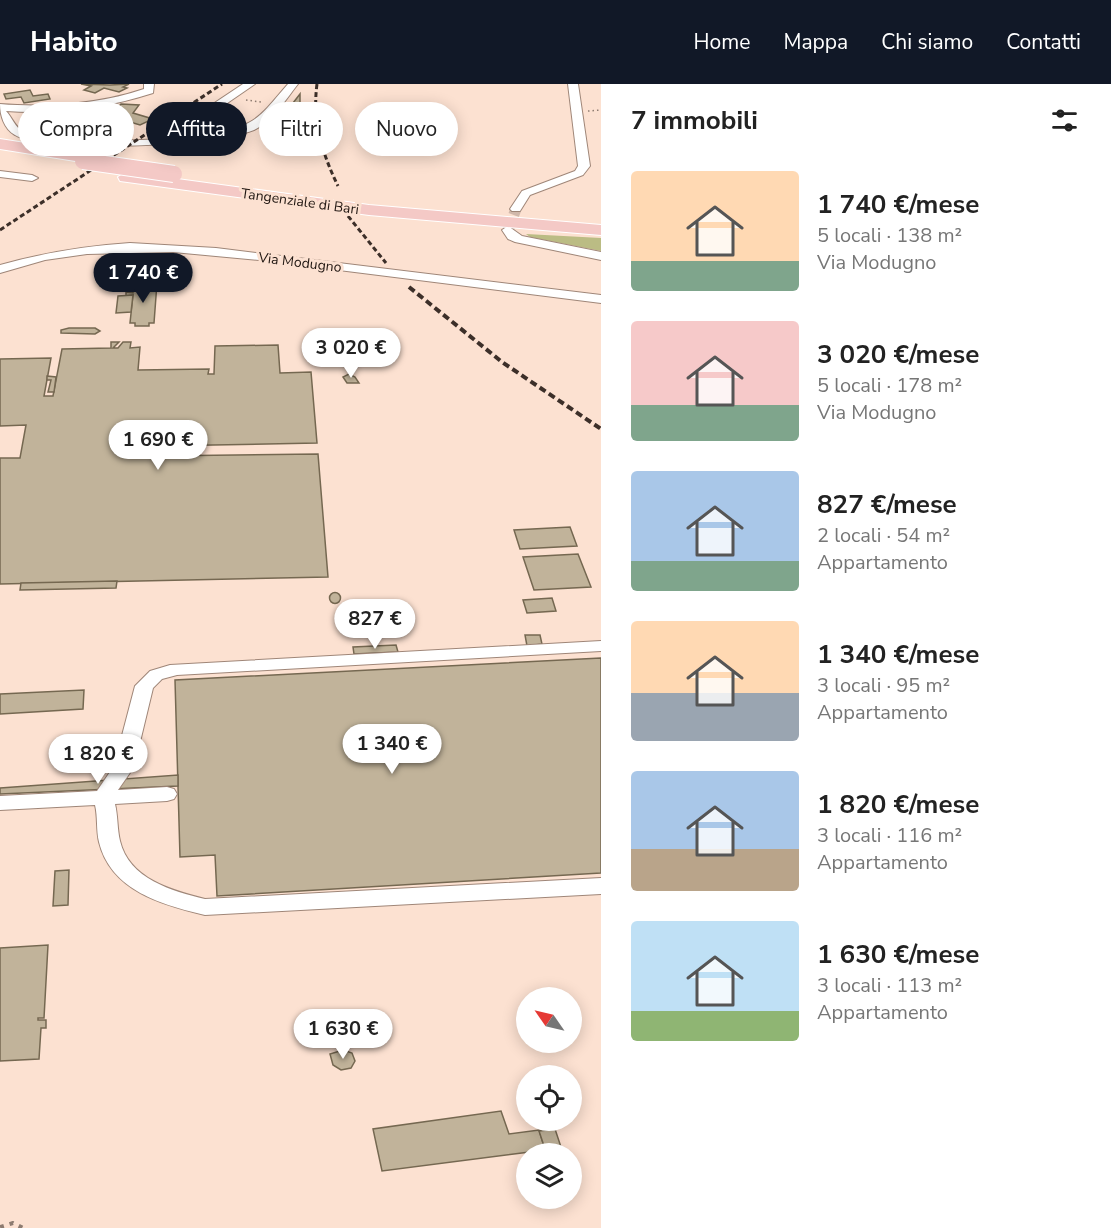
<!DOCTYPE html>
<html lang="it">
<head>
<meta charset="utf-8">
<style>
  body { margin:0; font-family:"Nunito Sans",sans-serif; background:#f2f2f2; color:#222; height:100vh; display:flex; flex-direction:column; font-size:22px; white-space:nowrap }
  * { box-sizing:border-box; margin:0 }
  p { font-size:20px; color:#767676 }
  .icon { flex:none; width:33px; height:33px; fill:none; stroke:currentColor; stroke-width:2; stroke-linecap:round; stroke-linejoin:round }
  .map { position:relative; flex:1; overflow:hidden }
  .details { display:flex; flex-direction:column; background:#fff; width:510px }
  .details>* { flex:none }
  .top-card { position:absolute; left:18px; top:18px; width:492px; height:54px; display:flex; gap:12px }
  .needle { width:39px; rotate:304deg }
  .fabs { position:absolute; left:516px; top:903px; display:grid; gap:12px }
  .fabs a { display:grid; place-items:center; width:66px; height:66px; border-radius:50%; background:#fff; box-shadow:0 3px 15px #0003; font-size:30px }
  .price { position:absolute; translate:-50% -51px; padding:0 14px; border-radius:21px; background:#fff; color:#222; font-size:20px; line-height:39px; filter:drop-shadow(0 2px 3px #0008) }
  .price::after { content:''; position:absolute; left:50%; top:36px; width:18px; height:14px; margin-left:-9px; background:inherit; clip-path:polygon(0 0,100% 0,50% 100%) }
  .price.current { background:#111827; color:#fff }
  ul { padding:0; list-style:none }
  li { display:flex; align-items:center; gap:18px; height:150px; padding:0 30px }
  li span { display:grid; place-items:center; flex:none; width:168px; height:120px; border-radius:6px; color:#555 }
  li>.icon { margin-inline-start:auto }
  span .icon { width:72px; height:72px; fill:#fffc; stroke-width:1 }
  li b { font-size:26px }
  h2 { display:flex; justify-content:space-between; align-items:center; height:72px; padding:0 30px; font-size:26px }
  .tag { padding:0 21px; border-radius:27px; background:#fff; box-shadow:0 3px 15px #0003; font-size:21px; line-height:54px }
  .tag.current { background:#111827; color:#fff }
  header { display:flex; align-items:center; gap:36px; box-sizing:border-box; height:84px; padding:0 30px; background:#111827; color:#fff }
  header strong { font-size:28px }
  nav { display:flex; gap:33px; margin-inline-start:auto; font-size:21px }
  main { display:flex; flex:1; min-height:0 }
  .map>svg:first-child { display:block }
</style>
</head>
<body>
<header>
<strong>Habito</strong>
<nav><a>Home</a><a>Mappa</a><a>Chi siamo</a><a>Contatti</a></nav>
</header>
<main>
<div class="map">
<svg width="601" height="1144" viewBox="0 0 601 1144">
  <rect width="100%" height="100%" fill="#fce1d1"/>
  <path fill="#bbbc84" d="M526 150 601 154V167L530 153Z"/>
  <g fill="#c1b39a" stroke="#756851" stroke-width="1.5">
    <path d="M81 0 110 1 129 0 123 3 127 4 119 8 104 4 95 9 84 6 91 2Z"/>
    <path d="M30 6 33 12 48 10 50 15 24 19 21 13 6 15 4 10Z"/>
    <path d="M300 10V30H296L282 41H275L289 23H281L284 19H293Z"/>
    <path d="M121 20 139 21 133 29 153 35 140 41 120 35 68 42 61 51 41 50 48 40 31 35 45 29 65 35 113 29Z"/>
    <path d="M157 199 154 239H149V242H135V239H130L133 211 126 212V208L133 209 134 200Z"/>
    <path d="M133 211 131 228 116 229 118 212Z"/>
    <path d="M95 244 100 247 95 250 61 249V246L69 244Z"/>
    <path d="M111 258H119L113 264H118L123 258H131L130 264 140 263 138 286 209 285 208 290H214L215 262 278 261 280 289 311 288 317 359 156 362 155 372 318 370 328 493 0 500V374H20L26 341 0 342V275L51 274 44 312H53L62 265 111 264Z"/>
    <path d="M349 290 355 293 359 299H347L343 293Z"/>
    <path d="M47 292 56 293 54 308H48L51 296H47Z"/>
    <path d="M570 443 577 462 520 465 514 446Z"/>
    <path d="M578 470 591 503 534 506 523 473Z"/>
    <path d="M117 497 116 504 20 506 21 499Z"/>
    <circle cx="335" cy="514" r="5.5"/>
    <path d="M552 514 556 527 527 529 523 516Z"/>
    <path d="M525 551H540L542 560 527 562Z"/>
    <path d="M396 561 398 568 354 570 353 563Z"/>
    <path d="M601 574V789L217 812 215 771 180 773 175 596Z"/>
    <path d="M84 606 83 625 0 630V610Z"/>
    <path d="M178 691V702L0 710V704Z"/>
    <path d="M69 786 68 821 53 822 55 787Z"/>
    <path d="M48 861 44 934H38V936H46V944H41L39 975 0 977V864Z"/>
    <path d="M343 966 352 969 355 977 351 984 341 986 333 981 330 970Z"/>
    <path d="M501 1027 509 1050 539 1046 545 1066 382 1087 373 1045Z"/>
    <path d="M555 1045 561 1063 545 1065 539 1047Z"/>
  </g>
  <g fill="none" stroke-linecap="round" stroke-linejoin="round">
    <path stroke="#d0b8ab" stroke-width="11" stroke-dasharray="11 5" stroke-linecap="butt" d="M508 146 516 125"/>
    <g stroke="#9f8678" stroke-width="2">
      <g id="minor">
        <path d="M144 0H154L153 9C107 24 53 31 6 27 12 33 15 44 24 48 47 59 160 58 186 52 192 51 198 47 204 45L196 37 198 30 243 0H255L207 33 206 36 214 44 213 49C257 42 260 32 288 0H298C286 15 272 38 254 46 217 61 48 71 15 51 4 45 0 31 0 20 47 24 100 20 144 5Z"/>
        <path d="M568 0H578L590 82 583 91 530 111 520 127H512L510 125 522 107 575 87 578 82Z"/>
        <path d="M0 87 32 91 38 94 32 97 0 93Z"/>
        <path d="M508 142 522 152 601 168V176L515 158 508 155 502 146Z"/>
        <path d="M130 159 216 164 601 211V219L259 176 173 168 87 170 45 176 0 189V181C43 169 85 162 130 159Z"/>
        <path d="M601 557V567L177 591 162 595 153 604 134 683 118 706 167 703 174 705 177 710 174 715 167 717 115 720C118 732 117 745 120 757 129 795 172 807 205 815L601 794V810L205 831C163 821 111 807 99 758 96 746 98 733 95 721L0 726V712L97 707 114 682 135 602 150 587 170 581Z"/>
      </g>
    </g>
    <g stroke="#fff" stroke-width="2">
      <g id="highway">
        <path d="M0 55 88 69 96 74 88 79 0 65Z"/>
        <path d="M126 88 369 121 601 141V151L369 131 120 97 118 93Z"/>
      </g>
    </g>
    <g stroke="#8d7b70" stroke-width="1.5" stroke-dasharray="1.5 3" stroke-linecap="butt">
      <path d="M246 16 261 18"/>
      <path d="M588 27 601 26"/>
    </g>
    <path stroke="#8d7b70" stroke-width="4" stroke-dasharray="4 6" stroke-linecap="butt" d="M0 1143 13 1139 23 1144"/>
    <use href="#minor" fill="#fff" fill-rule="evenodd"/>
    <use href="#highway" fill="#f4c9c6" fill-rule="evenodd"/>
    <g stroke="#3c2f29" stroke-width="3" stroke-dasharray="5 3" stroke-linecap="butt">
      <path d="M317 0C312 37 322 69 338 102"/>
      <path d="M348 132 386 179"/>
      <path d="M0 146 222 0"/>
    </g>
    <path stroke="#3c2f29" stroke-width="4" stroke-dasharray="7 4" stroke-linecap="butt" d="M409 203 502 278 601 345"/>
    <g stroke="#fff" stroke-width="18" stroke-linecap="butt">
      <path id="highway-bridge" d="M83 77 174 90"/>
    </g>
    <use href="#highway-bridge" stroke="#f4c9c6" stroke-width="16"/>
  </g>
  <g text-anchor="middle" stroke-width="6" stroke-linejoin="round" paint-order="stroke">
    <g font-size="14" fill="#201611" stroke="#fce1d1">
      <text transform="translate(300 117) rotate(8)" y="5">Tangenziale di Bari</text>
      <text transform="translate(300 178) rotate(7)" y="5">Via Modugno</text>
    </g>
  </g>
</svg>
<div class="fabs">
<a><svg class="needle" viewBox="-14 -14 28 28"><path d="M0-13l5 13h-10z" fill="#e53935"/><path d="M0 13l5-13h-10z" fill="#767676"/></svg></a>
<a><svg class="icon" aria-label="locate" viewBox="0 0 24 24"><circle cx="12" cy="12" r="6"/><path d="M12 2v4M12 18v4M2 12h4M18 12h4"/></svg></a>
<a><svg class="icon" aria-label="layers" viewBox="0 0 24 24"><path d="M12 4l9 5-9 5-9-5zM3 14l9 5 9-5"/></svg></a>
</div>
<b class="price current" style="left:143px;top:220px">1 740 €</b>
<b class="price" style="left:351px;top:295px">3 020 €</b>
<b class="price" style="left:158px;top:387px">1 690 €</b>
<b class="price" style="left:375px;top:566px">827 €</b>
<b class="price" style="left:392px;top:691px">1 340 €</b>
<b class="price" style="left:98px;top:701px">1 820 €</b>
<b class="price" style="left:343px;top:976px">1 630 €</b>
<div class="top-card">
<a class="tag">Compra</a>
<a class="tag current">Affitta</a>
<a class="tag">Filtri</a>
<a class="tag">Nuovo</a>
</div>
</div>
<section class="details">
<h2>7 immobili<svg class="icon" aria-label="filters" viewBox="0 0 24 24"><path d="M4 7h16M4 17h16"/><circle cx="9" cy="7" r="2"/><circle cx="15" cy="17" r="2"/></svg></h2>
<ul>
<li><span style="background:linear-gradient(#ffd9b3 75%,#7fa58c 0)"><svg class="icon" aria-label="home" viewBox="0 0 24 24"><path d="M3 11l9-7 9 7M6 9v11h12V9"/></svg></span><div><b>1 740 €/mese</b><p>5 locali · 138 m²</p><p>Via Modugno</p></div></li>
<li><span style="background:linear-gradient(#f6c9c9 70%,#7fa58c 0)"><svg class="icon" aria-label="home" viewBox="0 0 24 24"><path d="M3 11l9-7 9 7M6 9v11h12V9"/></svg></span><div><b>3 020 €/mese</b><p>5 locali · 178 m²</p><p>Via Modugno</p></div></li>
<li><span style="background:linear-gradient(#a9c7e8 75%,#7fa58c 0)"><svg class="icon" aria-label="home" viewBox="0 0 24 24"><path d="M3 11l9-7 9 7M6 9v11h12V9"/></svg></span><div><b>827 €/mese</b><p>2 locali · 54 m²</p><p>Appartamento</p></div></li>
<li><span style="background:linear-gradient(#ffd9b3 60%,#9aa5b1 0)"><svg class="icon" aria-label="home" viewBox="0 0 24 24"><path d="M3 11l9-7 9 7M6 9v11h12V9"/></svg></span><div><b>1 340 €/mese</b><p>3 locali · 95 m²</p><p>Appartamento</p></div></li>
<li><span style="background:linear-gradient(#a9c7e8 65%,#b9a48a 0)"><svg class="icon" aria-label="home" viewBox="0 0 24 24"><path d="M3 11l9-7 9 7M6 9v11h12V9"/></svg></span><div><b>1 820 €/mese</b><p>3 locali · 116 m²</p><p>Appartamento</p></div></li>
<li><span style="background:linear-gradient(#bfe0f5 75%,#8fb573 0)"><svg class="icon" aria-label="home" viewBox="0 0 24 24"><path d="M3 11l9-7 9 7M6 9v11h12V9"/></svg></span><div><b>1 630 €/mese</b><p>3 locali · 113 m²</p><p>Appartamento</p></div></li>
</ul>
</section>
</main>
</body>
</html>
